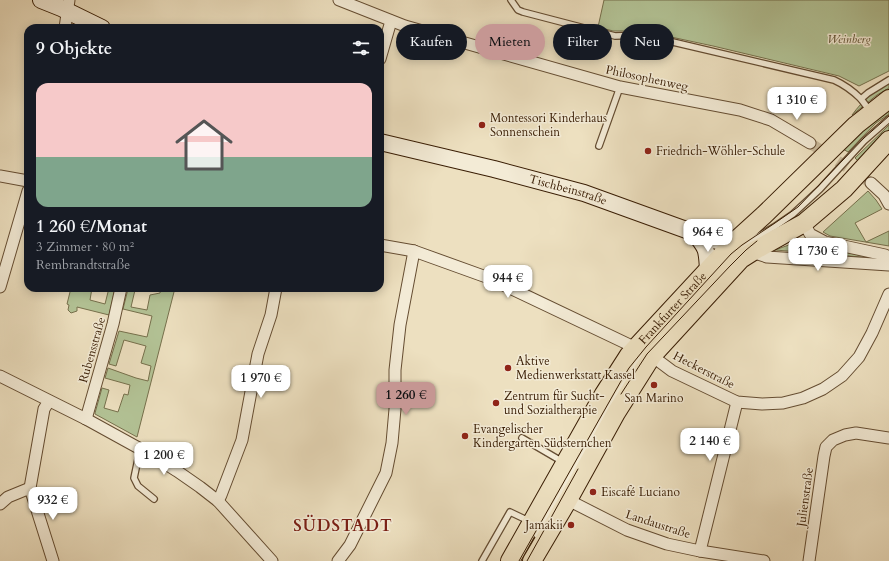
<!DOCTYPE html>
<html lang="de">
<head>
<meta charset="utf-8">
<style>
  body { margin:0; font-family:Cardo,serif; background:#20242c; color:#f1f3f6; height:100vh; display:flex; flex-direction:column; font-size:15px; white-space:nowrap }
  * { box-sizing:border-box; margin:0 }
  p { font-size:13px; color:#9ea1a6 }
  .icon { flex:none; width:22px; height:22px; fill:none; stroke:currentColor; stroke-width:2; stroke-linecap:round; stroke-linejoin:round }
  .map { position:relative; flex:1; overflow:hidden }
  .drawer { position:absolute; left:24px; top:24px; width:360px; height:268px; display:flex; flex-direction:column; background:#171b24; border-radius:12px; box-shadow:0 2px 10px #0003 }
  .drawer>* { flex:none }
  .top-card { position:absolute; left:396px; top:24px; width:380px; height:36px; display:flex; gap:8px }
  .price { position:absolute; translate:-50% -34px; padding:0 9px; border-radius:8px; background:#fff; color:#222; font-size:13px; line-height:26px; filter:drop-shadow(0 1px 2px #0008) }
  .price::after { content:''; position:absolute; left:50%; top:24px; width:12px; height:9px; margin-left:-6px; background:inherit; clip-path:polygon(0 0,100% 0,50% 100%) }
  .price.current { background:#c59692; color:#111 }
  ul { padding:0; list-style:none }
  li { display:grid; align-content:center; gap:8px; height:212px; padding:0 12px }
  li+li { border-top:1px solid #363941 }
  li span { display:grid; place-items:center; height:124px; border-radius:12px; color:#555 }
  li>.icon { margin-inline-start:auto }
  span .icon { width:72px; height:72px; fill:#fffc; stroke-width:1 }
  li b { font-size:17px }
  h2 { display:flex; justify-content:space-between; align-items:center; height:48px; padding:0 12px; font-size:17px }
  .pill { padding:0 14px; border-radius:18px; background:#171b24; box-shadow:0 2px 10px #0003; font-size:14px; line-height:36px }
  .pill.current { background:#c59692; color:#111 }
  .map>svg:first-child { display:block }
</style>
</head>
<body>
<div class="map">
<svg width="889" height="561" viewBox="0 0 889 561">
  <rect width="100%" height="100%" fill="#ede0c0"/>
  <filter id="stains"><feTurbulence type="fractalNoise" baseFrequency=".005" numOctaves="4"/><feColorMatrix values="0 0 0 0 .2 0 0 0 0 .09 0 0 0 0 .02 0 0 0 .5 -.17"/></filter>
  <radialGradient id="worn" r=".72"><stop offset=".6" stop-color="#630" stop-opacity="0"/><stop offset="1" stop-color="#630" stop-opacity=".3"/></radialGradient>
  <g fill="#b3c396" stroke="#76704c">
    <path d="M604 0H889V71L859 86 839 76 713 46 643 31H613L598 27Z"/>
    <path d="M889 82V88L877 95 852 115C863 100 873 92 889 82Z"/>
    <path d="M889 107V114L876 123 848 152 843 149 873 120Z"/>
    <path d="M889 125V131L858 161 855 158Z"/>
    <path d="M868 191 876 200 882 209 855 223 866 242 889 231V246L830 236 823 232Z"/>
    <path d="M808 238 817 244 831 249 873 258 775 250Z"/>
    <path d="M71 288H92L90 300 105 304 109 288 115 289 109 315 77 307V311L71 313 68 310 69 305 67 304Z"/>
    <path d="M161 288H175L137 437 95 414V413L102 388 109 390 104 408 118 412 124 394 128 395 130 385 105 378 108 368 136 378 148 381 151 366 141 363 146 346 124 340 116 366 109 364 119 331 147 337 152 316 123 309 128 289 135 290 131 307 147 310 150 295 160 293Z"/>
  </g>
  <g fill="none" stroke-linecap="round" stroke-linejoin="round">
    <path stroke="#c9b99a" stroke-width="11" stroke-dasharray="11 5.5" stroke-linecap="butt" d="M810 143 871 183"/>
    <g stroke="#654d32" stroke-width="8">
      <g id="lane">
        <path d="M511 0 518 10 523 12 615 36 643 35 834 80C845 85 853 91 861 99"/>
        <path d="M870 111 861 99 868 93 889 80"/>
        <path d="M599 146 620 87"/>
        <path d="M742 247 752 240 774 227 793 214 820 189 864 141 889 119"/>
        <path d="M522 438 563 462"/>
        <path d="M141 450 138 459 134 478 138 486 154 499"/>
        <path d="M537 535 614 398 633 366 645 351"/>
        <path d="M482 561 510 512 531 522"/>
      </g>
    </g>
    <g stroke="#654d32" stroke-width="13">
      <g id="street">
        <path d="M339 0 405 26 620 87 740 110 771 120 810 143"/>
        <path d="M65 28 69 0"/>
        <path d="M380 59 391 21"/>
        <path d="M0 176 28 181"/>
        <path d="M871 183 884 195 889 204"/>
        <path d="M804 223 810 234 825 242 885 255 889 257"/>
        <path d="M380 245 414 251 489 278 636 348 652 356 672 371 737 402 762 404 783 403 803 398 823 389 842 376 859 357 872 333 889 294"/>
        <path d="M752 252 767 257 889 265"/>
        <path d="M0 287 28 191"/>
        <path d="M0 376 86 419 155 457 177 471 200 487 218 501 272 561"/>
        <path d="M49 401 44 409 30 488 53 561"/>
        <path d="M86 419 113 324 121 288"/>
        <path d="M550 489 568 500 627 530 667 544 700 551 764 561"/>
        <path d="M218 501 221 495 242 440 258 354 271 315 276 288"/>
        <path d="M0 504 8 497 30 488"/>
        <path d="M700 551 737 402"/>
        <path d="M338 561 350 545 386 473 392 443 395 409V370L400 325 414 251"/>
        <path d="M809 561 824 456 826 447 833 440 845 435 856 433 889 438"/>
      </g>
    </g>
    <g stroke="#381c03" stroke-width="18">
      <g id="secondary">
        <path d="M41 0 61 8 102 28"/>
        <path id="s1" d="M380 142 494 169 584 193 714 240 742 249"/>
        <path d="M694 233C707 248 707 250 708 270"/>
      </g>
    </g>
    <g stroke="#381c03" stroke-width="20">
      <g id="primary">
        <path id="s2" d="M510 561 604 394 629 355 731 245 764 215 856 125 889 99"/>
        <path d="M532 561 568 500 616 413 652 356 741 259 752 252 804 223 844 189 889 140"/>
      </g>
    </g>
    <use href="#lane" stroke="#f3ebd6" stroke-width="5.5"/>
    <use href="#street" stroke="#f3ebd6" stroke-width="11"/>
    <use href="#secondary" stroke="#f3ebd6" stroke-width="16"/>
    <use href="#primary" stroke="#ede0c0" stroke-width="18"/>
    <g stroke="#381c03" stroke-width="1">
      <path d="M621 394 647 354 730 266 746 250 757 241"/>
      <path d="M519 561 621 381 629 368 646 347 731 254 742 245 775 223 798 207 864 138 889 116"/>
      <path d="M527 561 578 469"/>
    </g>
  </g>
  <g fill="#8f2418" stroke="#f3ebd6" stroke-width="1.5">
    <circle cx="482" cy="125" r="4"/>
    <circle cx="648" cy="151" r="4"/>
    <circle cx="508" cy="368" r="4"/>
    <circle cx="654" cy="385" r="4"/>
    <circle cx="496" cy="403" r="4"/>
    <circle cx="465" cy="436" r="4"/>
    <circle cx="593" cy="492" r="4"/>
    <circle cx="571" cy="525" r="4"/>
  </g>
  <g text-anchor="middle" stroke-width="3" stroke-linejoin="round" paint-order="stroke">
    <g font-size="12" font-style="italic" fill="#5d4e2f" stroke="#f3ebd6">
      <text x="849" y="43">Weinberg</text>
    </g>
    <g font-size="12" fill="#381c03" stroke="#f3ebd6">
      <text transform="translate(647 78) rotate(12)" y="4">Philosophenweg</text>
      <text dy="4" stroke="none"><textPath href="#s1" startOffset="194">Tischbeinstraße</textPath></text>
      <text dy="4" stroke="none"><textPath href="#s2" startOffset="302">Frankfurter Straße</textPath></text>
      <text transform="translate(92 350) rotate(-74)" y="4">Rubensstraße</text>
      <text transform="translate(704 370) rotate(27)" y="4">Heckerstraße</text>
      <text transform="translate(805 497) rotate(-82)" y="4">Julienstraße</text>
      <text transform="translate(658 524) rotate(18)" y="4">Landaustraße</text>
    </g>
    <g font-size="12" fill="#381c03" stroke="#f3ebd6" text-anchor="start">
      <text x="490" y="122">Montessori Kinderhaus<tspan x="490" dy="14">Sonnenschein</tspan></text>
      <text x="656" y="155">Friedrich-Wöhler-Schule</text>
      <text x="516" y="365">Aktive<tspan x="516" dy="14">Medienwerkstatt Kassel</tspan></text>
      <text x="504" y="400">Zentrum für Sucht-<tspan x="504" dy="14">und Sozialtherapie</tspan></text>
      <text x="654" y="402" text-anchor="middle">San Marino</text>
      <text x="473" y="433">Evangelischer<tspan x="473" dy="14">Kindergarten Südsternchen</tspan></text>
      <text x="601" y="496">Eiscafé Luciano</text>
      <text x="563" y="529" text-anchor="end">Jamakii</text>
    </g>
    <g font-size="16" font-weight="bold" letter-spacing="1" fill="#7a1f14" stroke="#f3ebd6">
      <text x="343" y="531">SÜDSTADT</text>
    </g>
  </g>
  <rect width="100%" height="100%" filter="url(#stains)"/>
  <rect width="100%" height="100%" fill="url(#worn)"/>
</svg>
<b class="price" style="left:797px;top:121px">1 310 €</b>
<b class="price" style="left:708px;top:253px">964 €</b>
<b class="price" style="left:818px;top:272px">1 730 €</b>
<b class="price" style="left:508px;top:299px">944 €</b>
<b class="price" style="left:261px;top:399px">1 970 €</b>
<b class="price current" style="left:406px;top:416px">1 260 €</b>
<b class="price" style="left:710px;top:462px">2 140 €</b>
<b class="price" style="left:164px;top:476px">1 200 €</b>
<b class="price" style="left:53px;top:521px">932 €</b>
<div class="top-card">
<a class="pill">Kaufen</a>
<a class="pill current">Mieten</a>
<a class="pill">Filter</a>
<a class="pill">Neu</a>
</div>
<section class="drawer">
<h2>9 Objekte<svg class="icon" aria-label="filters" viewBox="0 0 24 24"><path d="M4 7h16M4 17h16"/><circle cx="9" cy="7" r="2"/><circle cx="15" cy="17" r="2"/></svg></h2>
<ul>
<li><span style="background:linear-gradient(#f6c9c9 60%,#7fa58c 0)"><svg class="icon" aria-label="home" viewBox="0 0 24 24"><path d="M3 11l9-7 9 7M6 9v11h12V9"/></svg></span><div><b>1 260 €/Monat</b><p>3 Zimmer · 80 m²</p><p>Rembrandtstraße</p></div></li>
</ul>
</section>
</div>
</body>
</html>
